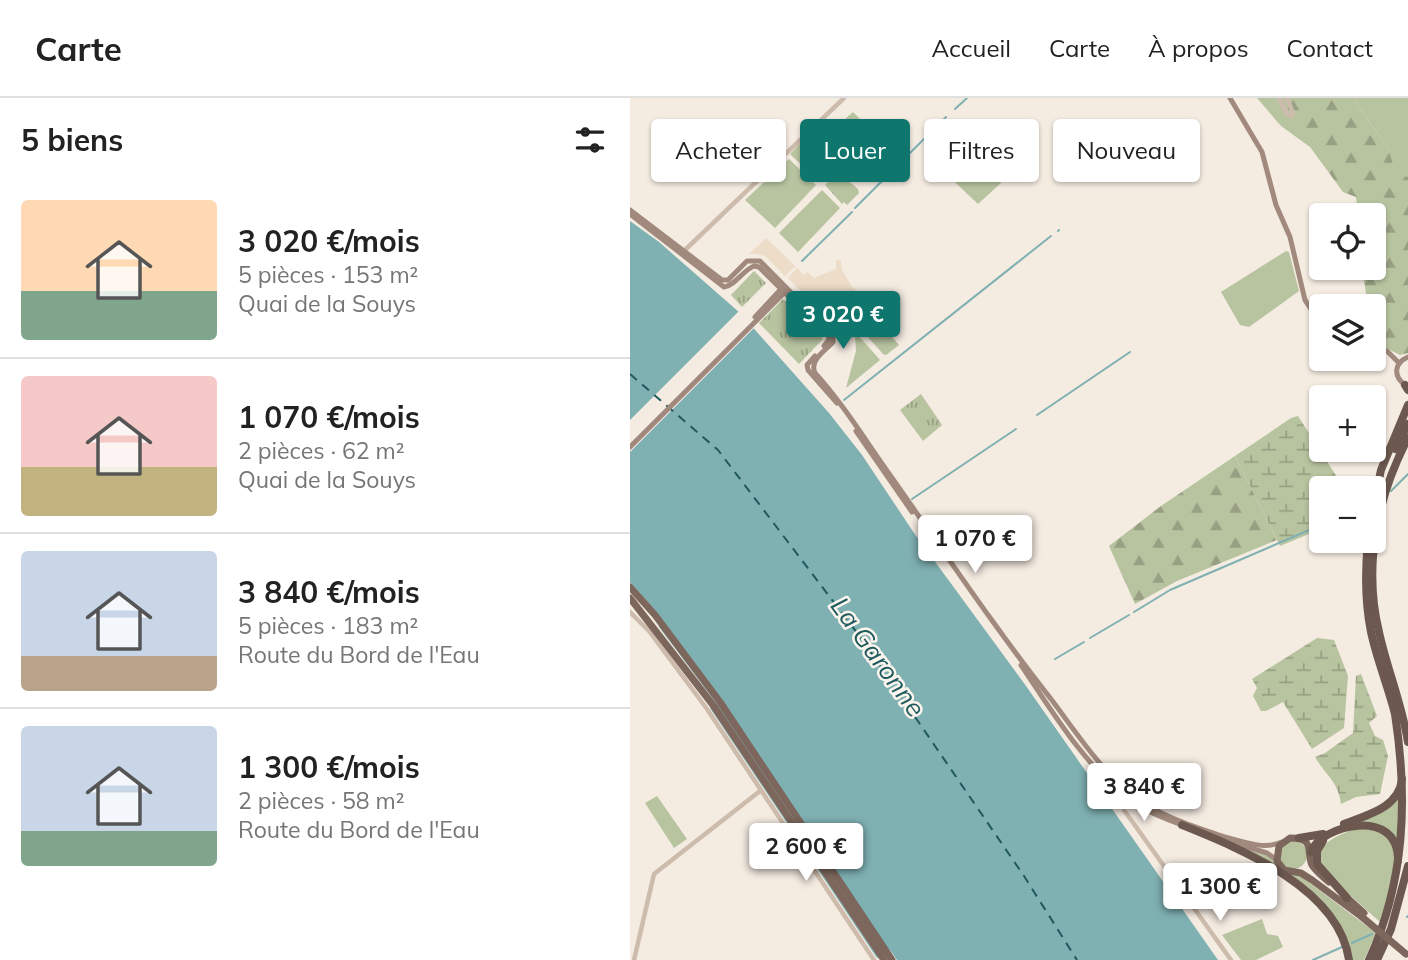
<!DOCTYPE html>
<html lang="fr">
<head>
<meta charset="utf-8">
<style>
  body { margin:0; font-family:Mulish,sans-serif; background:#f2f2f2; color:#222; height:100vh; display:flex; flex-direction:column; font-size:26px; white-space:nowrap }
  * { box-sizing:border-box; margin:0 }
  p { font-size:23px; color:#767676 }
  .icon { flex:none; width:38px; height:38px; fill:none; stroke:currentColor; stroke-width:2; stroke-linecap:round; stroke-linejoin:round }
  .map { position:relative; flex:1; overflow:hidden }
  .sheet { display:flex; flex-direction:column; background:#fff; width:630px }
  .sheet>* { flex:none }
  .top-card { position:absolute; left:21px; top:21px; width:651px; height:63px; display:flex; gap:14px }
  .controls { position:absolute; left:679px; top:105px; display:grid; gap:14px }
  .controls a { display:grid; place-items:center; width:77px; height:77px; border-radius:7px; background:#fff; box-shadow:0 2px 5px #0004; font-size:35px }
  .price { position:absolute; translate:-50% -60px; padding:0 16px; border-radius:7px; background:#fff; color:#222; font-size:23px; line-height:46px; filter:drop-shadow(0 2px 4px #0008) }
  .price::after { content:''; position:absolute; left:50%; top:42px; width:21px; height:16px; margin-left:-10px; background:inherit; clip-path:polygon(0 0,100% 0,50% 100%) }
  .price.active { background:#0f766e; color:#fff }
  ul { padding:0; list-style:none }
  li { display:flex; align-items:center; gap:21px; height:175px; padding:0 21px }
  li+li { border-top:2px solid #e0e0e0 }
  li span { display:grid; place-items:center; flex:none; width:196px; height:140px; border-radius:7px; color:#555 }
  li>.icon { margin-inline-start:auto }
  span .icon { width:84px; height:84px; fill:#fffc; stroke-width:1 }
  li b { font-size:30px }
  h2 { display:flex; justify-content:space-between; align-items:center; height:84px; padding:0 21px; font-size:30px }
  .tag { padding:0 24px; border-radius:7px; background:#fff; box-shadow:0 2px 5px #0004; font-size:24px; line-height:63px }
  .tag.active { background:#0f766e; color:#fff }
  header { display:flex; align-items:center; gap:42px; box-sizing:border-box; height:98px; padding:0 35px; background:#fff; border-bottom:2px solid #e0e0e0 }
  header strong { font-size:33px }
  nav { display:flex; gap:38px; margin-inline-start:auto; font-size:24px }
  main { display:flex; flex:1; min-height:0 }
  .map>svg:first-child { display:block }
</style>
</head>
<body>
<header>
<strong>Carte</strong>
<nav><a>Accueil</a><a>Carte</a><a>À propos</a><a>Contact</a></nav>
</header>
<main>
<section class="sheet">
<h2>5 biens<svg class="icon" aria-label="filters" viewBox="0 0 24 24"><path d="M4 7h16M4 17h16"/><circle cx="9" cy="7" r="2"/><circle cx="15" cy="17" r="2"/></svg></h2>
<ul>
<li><span style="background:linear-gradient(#ffd9b3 65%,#7fa58c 0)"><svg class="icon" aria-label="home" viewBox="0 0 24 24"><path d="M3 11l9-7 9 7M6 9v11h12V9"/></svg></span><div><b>3 020 €/mois</b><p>5 pièces · 153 m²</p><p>Quai de la Souys</p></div></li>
<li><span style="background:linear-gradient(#f6c9c9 65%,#c2b280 0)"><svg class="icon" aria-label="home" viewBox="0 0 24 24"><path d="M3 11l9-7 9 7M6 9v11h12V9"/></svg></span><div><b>1 070 €/mois</b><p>2 pièces · 62 m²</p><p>Quai de la Souys</p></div></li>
<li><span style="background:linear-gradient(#c9d6e8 75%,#b9a48a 0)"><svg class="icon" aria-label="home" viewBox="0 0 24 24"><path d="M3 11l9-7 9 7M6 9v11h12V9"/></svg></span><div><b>3 840 €/mois</b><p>5 pièces · 183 m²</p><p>Route du Bord de l'Eau</p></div></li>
<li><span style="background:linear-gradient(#c9d6e8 75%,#7fa58c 0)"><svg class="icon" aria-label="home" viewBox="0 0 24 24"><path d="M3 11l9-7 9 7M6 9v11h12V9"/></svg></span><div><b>1 300 €/mois</b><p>2 pièces · 58 m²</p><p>Route du Bord de l'Eau</p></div></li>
</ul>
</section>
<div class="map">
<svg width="778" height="862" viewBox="0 0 778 862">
  <defs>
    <pattern id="forest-firs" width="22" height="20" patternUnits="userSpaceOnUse" patternTransform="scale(1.75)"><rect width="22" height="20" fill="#b8c4a0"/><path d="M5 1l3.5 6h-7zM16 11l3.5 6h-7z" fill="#97a083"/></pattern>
    <pattern id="wetland-marsh" width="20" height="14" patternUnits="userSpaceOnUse" patternTransform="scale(1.75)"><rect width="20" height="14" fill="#b8c4a0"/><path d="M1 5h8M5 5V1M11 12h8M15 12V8" fill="none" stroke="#97a083"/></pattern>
    <pattern id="park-tufts" width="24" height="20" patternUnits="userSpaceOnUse" patternTransform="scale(1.75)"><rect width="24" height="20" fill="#b8c4a0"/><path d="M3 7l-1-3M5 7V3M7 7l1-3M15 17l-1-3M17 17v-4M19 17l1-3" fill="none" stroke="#97a083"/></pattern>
  </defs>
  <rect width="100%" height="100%" fill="#f4ebe1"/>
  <g fill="#b8c4a0">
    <path d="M725 0H778V79L766 76 758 50 729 9Z"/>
    <path d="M322 29H331L372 76 371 85 348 106 295 56Z"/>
    <path d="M159 61 186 87 145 130 115 102Z"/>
    <path d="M192 92 210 110 168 154 149 135Z"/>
    <path d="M656 153 659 154 669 193 619 229 610 227 591 194Z"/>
    <path d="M240 214 269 247 256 257 253 256 228 228Z"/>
    <path d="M227 236 250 262 216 290 226 253 225 238Z"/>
    <path d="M27 698 57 741 44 750 15 705Z"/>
    <path d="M768 698 770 746C754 732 745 720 723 726Z"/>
    <path d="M738 729C744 732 752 735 757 739 775 755 756 805 750 824L692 772 687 756C699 739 717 732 738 729Z"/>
    <circle cx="663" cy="757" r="14"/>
    <path d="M611 750 639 758 646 767 668 776 746 835 734 862H721L719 848 687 801Z"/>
    <path d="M632 821 637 836 648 838 653 849 626 862H611L592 837Z"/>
  </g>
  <g fill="url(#forest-firs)">
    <path d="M627 0H725L729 9 758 50 766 75 778 79V255L770 257 744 244V208H738L732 170H744V117H728L726 99 713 94 680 49 651 28Z"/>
    <path d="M605 358 647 442 547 483 505 506 479 448 531 408Z"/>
  </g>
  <g fill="url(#wetland-marsh)">
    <path d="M668 318 714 390H691V431L650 448 605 358 661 320Z"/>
    <path d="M687 540 704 542 718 578 714 630 682 651 653 604 636 613H631L623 598 627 590 622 581Z"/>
    <path d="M731 576 747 618 739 625 745 638 753 642 758 658 750 696 726 699 711 706C708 683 696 678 685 659L695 655 723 635 726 578Z"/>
  </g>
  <g fill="url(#park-tufts)">
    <path d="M223 14 235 26 209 51 195 39Z"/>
    <path d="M174 41 205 69V72L193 84H189L160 56Z"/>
    <path d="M208 74 228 91 229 95 217 107 214 104 212 106 195 87Z"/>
    <path d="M124 173 136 185 112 209 101 197Z"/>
    <path d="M153 201 193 241 169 266 129 225Z"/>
    <path d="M291 296 312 327 293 343 270 312Z"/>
  </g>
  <g fill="#ecdcc8">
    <path d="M136 140 165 168 155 178 135 158 127 156H119Z"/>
    <path d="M206 162 211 163 212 172 222 189 242 203 207 234 203 225 158 180 167 170 174 177 177 174 184 180 206 171Z"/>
  </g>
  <path fill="#7fb0b2" d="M0 123 29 144 110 215 199 315 232 357 284 435 396 588 588 862H267L260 852 247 860 80 610 86 605 29 529V517L0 484Z"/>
  <path fill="#f4ebe1" d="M110 212 126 228 0 354V322Z"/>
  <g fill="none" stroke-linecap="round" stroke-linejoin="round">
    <g stroke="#7fb0b2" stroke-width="2">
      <path d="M325 11 337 0"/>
      <path d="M225 110 316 19"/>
      <path d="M428 133 429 132"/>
      <path d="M172 163 222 114"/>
      <path d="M214 302 421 138"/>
      <path d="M407 317 500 254"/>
      <path d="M761 393 778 376"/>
      <path d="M282 401 386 331"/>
      <path d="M504 514 540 492 691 427"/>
      <path d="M460 540 499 517"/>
      <path d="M425 561 454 544"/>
      <path d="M777 819 778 818"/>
      <path d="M722 845 742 836"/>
      <path d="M683 862 712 849"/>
    </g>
    <path stroke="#1f5a5e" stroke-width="2" stroke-dasharray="9 7" stroke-linecap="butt" d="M0 276 88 352 231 540 394 778 447 862"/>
    <g stroke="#cdbbac" stroke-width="4.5">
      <path d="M649 0 657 16 661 18 663 15 657 0"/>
      <path d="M55 152 214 0"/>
      <path d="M0 514 19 533 77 611 244 862"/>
      <path d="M493 696 494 712 601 862"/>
      <path d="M4 862 24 776 130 693"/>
    </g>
    <g stroke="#a18a7d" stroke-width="5">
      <path d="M600 0 632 54 646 107 660 139 675 202 683 214 691 222"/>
      <path d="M0 112 92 182H98L117 163H130L203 237V244C195 253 179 262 185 275 214 307 235 342 260 377 313 452 364 529 421 601 446 634 470 672 504 698 529 718 565 729 595 739 613 744 635 752 652 744"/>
      <path d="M0 116 94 189C106 187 113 172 124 168L129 169 200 240 194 248"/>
      <path d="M125 219 152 190"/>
      <path d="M744 248 757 253 769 265"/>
      <path d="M185 258 177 267 178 272 207 305"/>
      <path d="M775 287C763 278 764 265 778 259"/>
      <path d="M226 333 282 414"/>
      <path d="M0 349 156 193"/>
      <path d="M391 567C422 613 454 667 499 701 515 713 534 720 552 727"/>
      <path d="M601 744 637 755 647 762"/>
    </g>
    <g stroke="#7d675c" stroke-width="7">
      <path d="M0 489 25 517 90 604 262 862"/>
      <path d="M0 500 83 607 254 862"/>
      <path d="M699 784C693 779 686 773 682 767 676 754 686 740 660 740L649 748 647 763 654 772 671 775 682 782 732 819"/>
      <path d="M713 796 734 815"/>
    </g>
    <g stroke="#6c584f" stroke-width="8">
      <path d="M775 287 778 292"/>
      <path d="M778 340C747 399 733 468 749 534 757 571 772 606 778 644"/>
      <path d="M765 351 778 326"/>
      <path d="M744 405 751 372 778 307"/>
      <path d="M738 443C735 473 735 504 741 534 747 562 758 588 765 616 778 701 775 783 739 862"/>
      <path d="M714 726C737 717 769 710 772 681"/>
      <path d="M552 727C611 751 709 790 719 862"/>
      <path d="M669 740 693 736"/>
      <path d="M693 743 687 753V766L717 800"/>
      <path d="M681 754C689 728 769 707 768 763"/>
      <path d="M747 862 761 831 778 768"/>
    </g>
    <path stroke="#7d675c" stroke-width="7" d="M732 819 776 856"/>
  </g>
  <g text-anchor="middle" stroke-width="5" stroke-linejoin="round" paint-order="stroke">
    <g font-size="26" font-style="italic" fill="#1f5a5e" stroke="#fbf5ee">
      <text transform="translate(248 559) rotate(54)" y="9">La Garonne</text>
    </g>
  </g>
</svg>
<div class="controls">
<a><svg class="icon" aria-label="locate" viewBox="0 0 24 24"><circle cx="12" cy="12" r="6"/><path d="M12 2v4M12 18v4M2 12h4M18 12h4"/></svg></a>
<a><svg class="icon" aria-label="layers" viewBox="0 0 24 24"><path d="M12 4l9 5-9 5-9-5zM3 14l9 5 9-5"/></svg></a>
<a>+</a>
<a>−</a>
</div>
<b class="price active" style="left:213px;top:253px">3 020 €</b>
<b class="price" style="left:345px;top:477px">1 070 €</b>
<b class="price" style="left:514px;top:725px">3 840 €</b>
<b class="price" style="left:176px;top:785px">2 600 €</b>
<b class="price" style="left:590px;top:825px">1 300 €</b>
<div class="top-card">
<a class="tag">Acheter</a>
<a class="tag active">Louer</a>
<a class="tag">Filtres</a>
<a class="tag">Nouveau</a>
</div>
</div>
</main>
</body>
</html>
